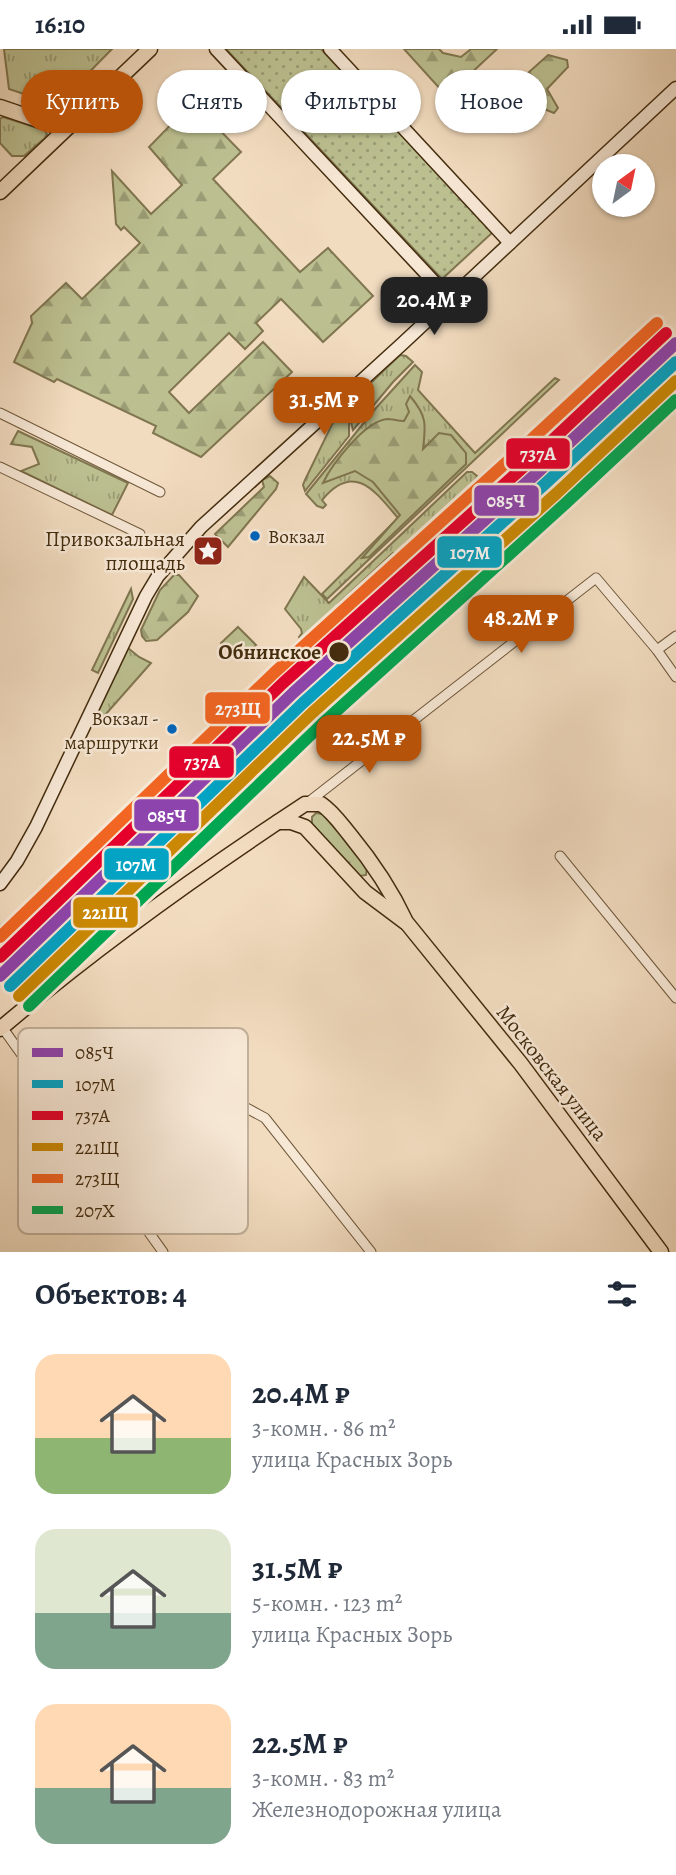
<!DOCTYPE html>
<html lang="ru">
<head>
<meta charset="utf-8">
<style>
  body { margin:0; font-family:Alegreya,serif; background:#f6f6f7; color:#1f2937; height:100vh; display:flex; flex-direction:column; font-size:26px; white-space:nowrap }
  * { box-sizing:border-box; margin:0 }
  p { font-size:23px; color:#747a83 }
  .icon { flex:none; width:38px; height:38px; fill:none; stroke:currentColor; stroke-width:2; stroke-linecap:round; stroke-linejoin:round }
  .map { position:relative; height:1203px; overflow:hidden }
  .sheet { display:flex; flex-direction:column; background:#fff; flex:1 }
  .sheet>* { flex:none }
  .top-card { position:absolute; left:21px; top:21px; width:635px; height:63px; display:flex; gap:14px }
  .needle { width:46px; rotate:33deg }
  .fabs { position:absolute; left:592px; top:105px; display:grid; gap:14px }
  .fabs a { display:grid; place-items:center; width:63px; height:63px; border-radius:50%; background:#fff; box-shadow:0 2px 5px #0004; font-size:35px }
  .price { position:absolute; translate:-50% -60px; padding:0 16px; border-radius:14px; background:#b45309; color:#fff; font-size:23px; line-height:46px; filter:drop-shadow(0 2px 4px #0008) }
  .price::after { content:''; position:absolute; left:50%; top:42px; width:21px; height:16px; margin-left:-10px; background:inherit; clip-path:polygon(0 0,100% 0,50% 100%) }
  .price.selected { background:#222; color:#fff }
  ul { padding:0; list-style:none }
  li { display:flex; align-items:center; gap:21px; height:175px; padding:0 35px }
  li span { display:grid; place-items:center; flex:none; width:196px; height:140px; border-radius:21px; color:#555 }
  li>.icon { margin-inline-start:auto }
  span .icon { width:84px; height:84px; fill:#fffc; stroke-width:1 }
  li b { font-size:30px }
  h2 { display:flex; justify-content:space-between; align-items:center; height:84px; padding:0 35px; font-size:30px }
  .chip { padding:0 24px; border-radius:32px; background:#fff; box-shadow:0 2px 5px #0004; font-size:24px; line-height:63px }
  .chip.selected { background:#b45309; color:#fff }
  .status { display:flex; justify-content:space-between; align-items:center; height:49px; padding:0 35px; background:#fff; direction:ltr }
  .status svg { height:19px; fill:currentColor }
  .map>svg:first-child { display:block }
</style>
</head>
<body>
<div class="status"><b>16:10</b><svg viewBox="0 0 49 12"><path d="M0 12V9h3v3zM5 12V6h3v6zM10 12V3h3v9zM15 12V0h3v12zM26 1h20v11H26zM47 4h2v5h-2z"/></svg></div>
<div class="map">
<svg width="676" height="1203" viewBox="0 0 676 1203">
  <defs>
    <pattern id="grass-tufts" width="24" height="20" patternUnits="userSpaceOnUse" patternTransform="scale(1.75)"><rect width="24" height="20" fill="#bcc091"/><path d="M3 7l-1-3M5 7V3M7 7l1-3M15 17l-1-3M17 17v-4M19 17l1-3" fill="none" stroke="#9a9c75"/></pattern>
    <pattern id="forest-firs" width="22" height="20" patternUnits="userSpaceOnUse" patternTransform="scale(1.75)"><rect width="22" height="20" fill="#bcc091"/><path d="M5 1l3.5 6h-7zM16 11l3.5 6h-7z" fill="#9a9c75"/></pattern>
    <pattern id="park-dots" width="8" height="8" patternUnits="userSpaceOnUse" patternTransform="scale(1.75)"><rect width="8" height="8" fill="#bcc091"/><path d="M2 2h.1M6 6h.1" fill="none" stroke="#9a9c75" stroke-width="1.8" stroke-linecap="round"/></pattern>
  </defs>
  <rect width="100%" height="100%" fill="#f2dcc0"/>
  <filter id="stains"><feTurbulence type="fractalNoise" baseFrequency=".00286" numOctaves="4"/><feColorMatrix values="0 0 0 0 .2 0 0 0 0 .09 0 0 0 0 .02 0 0 0 .5 -.17"/></filter>
  <radialGradient id="worn" r=".72"><stop offset=".6" stop-color="#630" stop-opacity="0"/><stop offset="1" stop-color="#630" stop-opacity=".3"/></radialGradient>
  <g fill="url(#grass-tufts)" stroke="#807650" stroke-width="2">
    <path d="M4 0H112L57 56 9 40Z"/>
    <path d="M3 68 44 81 47 85 45 89 24 107H12L0 94V70Z"/>
    <path d="M400 306 406 307 413 313 393 333 353 381 348 361 349 355Z"/>
    <path d="M415 316 422 323 418 341 475 404 555 329 559 331 327 550 322 545 398 469C375 442 354 412 322 451L326 456 323 459 317 457 306 445 376 359Z"/>
    <path d="M343 360 349 374V387L305 442 303 436 305 431 335 369Z"/>
    <path d="M18 382 128 434 112 466 21 422 39 415 32 398 11 395Z"/>
    <path d="M467 423H472L481 430 396 505 393 504 338 555 340 559 264 627 263 625 300 590 299 588 302 584 301 580 285 560 304 528 329 554Z"/>
    <path d="M131 540 133 550 98 624 92 621Z"/>
    <path d="M128 599 139 608 151 614 98 674 95 669Z"/>
    <path d="M316 764 323 765 367 818 366 826 360 827 312 776V768Z"/>
  </g>
  <g fill="url(#forest-firs)" stroke="#807650" stroke-width="2">
    <path d="M404 0H439L443 4 461 8 471 0H497L454 40 442 42Z"/>
    <path d="M548 6 567 11 568 18 547 40 558 59 554 64 539 58 528 24Z"/>
    <path d="M185 61 192 62 207 75 211 72 241 103 213 130 300 223 328 199 373 247 323 293 281 250 256 274 263 282 245 300 229 284 169 343 189 364 263 293 292 323 201 408 153 384 156 377 57 330 54 333 14 313 32 274 31 267 66 234 82 250 140 194 124 178 121 181 116 175 112 122 151 165 182 136 149 98Z"/>
    <path d="M410 347C427 367 426 375 423 400L439 384 451 386 466 404V415L369 508 362 509 400 466 373 433 355 422 323 434C332 415 365 372 387 370 392 370 399 372 404 372L409 363 406 355Z"/>
    <path d="M270 427 278 434 276 440 228 498 215 485 264 438 262 431Z"/>
    <path d="M174 526H179L198 547 188 563 157 591 146 592 142 587 141 581 160 541Z"/>
    <path d="M238 578 256 596 244 609 232 607 221 594Z"/>
  </g>
  <path fill="url(#park-dots)" stroke="#807650" stroke-width="2" d="M226 0H321L493 183 442 230Z"/>
  <g fill="none" stroke-linecap="round" stroke-linejoin="round">
    <g stroke="#6f583a" stroke-width="11">
      <g id="street">
        <path d="M0 364 160 443"/>
        <path d="M0 418 140 485"/>
        <path d="M657 601 676 587"/>
        <path d="M306 755 596 529 657 601 676 628"/>
        <path d="M560 807 676 949"/>
        <path d="M2 978 163 1203"/>
        <path d="M120 1142 241 1056 265 1069 371 1203"/>
      </g>
    </g>
    <g stroke="#432c0e" stroke-width="15">
      <g id="secondary">
        <path d="M216 0 450 250"/>
        <path d="M330 0 510 194"/>
        <path d="M0 835 17 812 36 778 146 547 158 527 201 478 402 295 676 39"/>
      </g>
    </g>
    <g stroke="#432c0e" stroke-width="17">
      <g id="primary">
        <path d="M0 58 65 80"/>
        <path d="M0 143 150 0"/>
        <path d="M278 773H291L305 778 365 843 405 873"/>
        <path d="M0 980C96 898 200 824 305 755H321C333 763 341 775 350 786 373 814 391 841 406 873L521 1015 661 1203"/>
      </g>
    </g>
    <use href="#street" stroke="#f7e8d6" stroke-width="9"/>
    <use href="#secondary" stroke="#f7e8d6" stroke-width="12"/>
    <use href="#primary" stroke="#f2dcc0" stroke-width="14"/>
    <path stroke="#432c0e" stroke-width="2.5" stroke-dasharray="12 12" stroke-linecap="butt" d="M0 877 153 753"/>
    <g stroke="#f7e8d6" stroke-width="18">
      <path id="rail-1" d="M0 927 293 644 538 423 676 294"/>
    </g>
    <g stroke="#f7e8d6" stroke-width="18">
      <path id="rail-2" d="M10 937 303 654 547 433 676 313"/>
    </g>
    <g stroke="#f7e8d6" stroke-width="18">
      <path id="rail-3" d="M0 908 283 634 529 413 666 284"/>
    </g>
    <g stroke="#f7e8d6" stroke-width="18">
      <path id="rail-4" d="M19 947 312 664 557 444 676 332"/>
    </g>
    <g stroke="#f7e8d6" stroke-width="18">
      <path id="rail-5" d="M0 888 274 624 519 402 657 274"/>
    </g>
    <g stroke="#f7e8d6" stroke-width="18">
      <path id="rail-6" d="M29 957 322 675 566 454 676 351"/>
    </g>
    <use href="#rail-1" stroke="#8e44ad" stroke-width="12"/>
    <use href="#rail-2" stroke="#03a3c4" stroke-width="12"/>
    <use href="#rail-3" stroke="#e4002b" stroke-width="12"/>
    <use href="#rail-4" stroke="#ca8804" stroke-width="12"/>
    <use href="#rail-5" stroke="#f26522" stroke-width="12"/>
    <use href="#rail-6" stroke="#00a651" stroke-width="12"/>
  </g>
  <defs>
    <g id="sight-square" transform="scale(1.575)"><rect x="-9" y="-9" width="18" height="18" rx="4" fill="#8f2418" stroke="#f7e8d6"/><path d="M0-6L1.8-2.2L6-1.7L2.9 1.2L3.7 5.4L0 3.3L-3.7 5.4L-2.9 1.2L-6-1.7L-1.8-2.2Z" fill="#fff"/></g>
  </defs>
  <g fill-rule="evenodd">
    <use href="#sight-square" x="208" y="502"/>
  </g>
  <g fill="#0065bd" stroke="#f7e8d6" stroke-width="2.5">
    <circle cx="255" cy="487" r="6"/>
    <circle cx="172" cy="680" r="6"/>
  </g>
  <circle fill="#432c0e" stroke="#f7e8d6" stroke-width="2.5" cx="339" cy="603" r="11"/>
  <g text-anchor="middle" stroke-width="5" stroke-linejoin="round" paint-order="stroke">
    <g font-size="19" fill="#432c0e" stroke="#f7e8d6" text-anchor="start">
      <text x="268" y="494">Вокзал</text>
      <text x="159" y="676" text-anchor="end">Вокзал -<tspan x="159" dy="24">маршрутки</tspan></text>
    </g>
    <g font-size="21" fill="#432c0e" stroke="#f7e8d6" text-anchor="end">
      <text x="185" y="497">Привокзальная<tspan x="185" dy="24">площадь</tspan></text>
    </g>
    <g font-size="21" font-weight="bold" fill="#432c0e" stroke="#f7e8d6" text-anchor="end">
      <text x="321" y="610">Обнинское</text>
    </g>
    <g font-size="21" fill="#432c0e" stroke="#f7e8d6">
      <text transform="translate(552 1024) rotate(52)" y="7">Московская улица</text>
    </g>
  </g>
  <rect x="18" y="979" width="230" height="206" rx="10" fill="#f7e8d6" stroke="#c1b09a" stroke-width="2"/>
  <rect x="32" y="999" width="31" height="9" fill="#8e44ad"/>
  <rect x="32" y="1031" width="31" height="8" fill="#03a3c4"/>
  <rect x="32" y="1062" width="31" height="9" fill="#e4002b"/>
  <rect x="32" y="1094" width="31" height="8" fill="#ca8804"/>
  <rect x="32" y="1125" width="31" height="9" fill="#f26522"/>
  <rect x="32" y="1157" width="31" height="8" fill="#00a651"/>
  <g font-size="19" fill="#432c0e">
    <text x="75" y="1010">085Ч</text>
    <text x="75" y="1042">107М</text>
    <text x="75" y="1073">737А</text>
    <text x="75" y="1105">221Щ</text>
    <text x="75" y="1136">273Щ</text>
    <text x="75" y="1168">207Х</text>
  </g>
  <g stroke="#f7e8d6" stroke-width="2.5">
    <rect x="505" y="388" width="66" height="33" rx="7" fill="#e4002b"/>
    <rect x="473" y="435" width="67" height="33" rx="7" fill="#8e44ad"/>
    <rect x="436" y="486" width="67" height="34" rx="7" fill="#03a3c4"/>
    <rect x="204" y="642" width="67" height="34" rx="7" fill="#f26522"/>
    <rect x="168" y="696" width="67" height="34" rx="7" fill="#e4002b"/>
    <rect x="133" y="749" width="67" height="34" rx="7" fill="#8e44ad"/>
    <rect x="103" y="798" width="67" height="34" rx="7" fill="#03a3c4"/>
    <rect x="72" y="847" width="67" height="33" rx="7" fill="#ca8804"/>
  </g>
  <g font-size="19" text-anchor="middle" font-weight="bold" fill="#fff">
    <text x="538" y="411">737А</text>
    <text x="506" y="458">085Ч</text>
    <text x="470" y="510">107М</text>
    <text x="238" y="666">273Щ</text>
    <text x="202" y="719">737А</text>
    <text x="167" y="773">085Ч</text>
    <text x="136" y="822">107М</text>
    <text x="105" y="870">221Щ</text>
  </g>
  <rect width="100%" height="100%" filter="url(#stains)"/>
  <rect width="100%" height="100%" fill="url(#worn)"/>
</svg>
<div class="fabs">
<a><svg class="needle" viewBox="-14 -14 28 28"><path d="M0-13l5 13h-10z" fill="#e53935"/><path d="M0 13l5-13h-10z" fill="#747a83"/></svg></a>
</div>
<b class="price selected" style="left:434px;top:288px">20.4M ₽</b>
<b class="price" style="left:324px;top:388px">31.5M ₽</b>
<b class="price" style="left:521px;top:606px">48.2M ₽</b>
<b class="price" style="left:369px;top:726px">22.5M ₽</b>
<div class="top-card">
<a class="chip selected">Купить</a>
<a class="chip">Снять</a>
<a class="chip">Фильтры</a>
<a class="chip">Новое</a>
</div>
</div>
<section class="sheet">
<h2>Объектов: 4<svg class="icon" aria-label="filters" viewBox="0 0 24 24"><path d="M4 7h16M4 17h16"/><circle cx="9" cy="7" r="2"/><circle cx="15" cy="17" r="2"/></svg></h2>
<ul>
<li><span style="background:linear-gradient(#ffd9b3 60%,#8fb573 0)"><svg class="icon" aria-label="home" viewBox="0 0 24 24"><path d="M3 11l9-7 9 7M6 9v11h12V9"/></svg></span><div><b>20.4M ₽</b><p>3-комн. · 86 m²</p><p>улица Красных Зорь</p></div></li>
<li><span style="background:linear-gradient(#dfe7d0 60%,#7fa58c 0)"><svg class="icon" aria-label="home" viewBox="0 0 24 24"><path d="M3 11l9-7 9 7M6 9v11h12V9"/></svg></span><div><b>31.5M ₽</b><p>5-комн. · 123 m²</p><p>улица Красных Зорь</p></div></li>
<li><span style="background:linear-gradient(#ffd9b3 60%,#7fa58c 0)"><svg class="icon" aria-label="home" viewBox="0 0 24 24"><path d="M3 11l9-7 9 7M6 9v11h12V9"/></svg></span><div><b>22.5M ₽</b><p>3-комн. · 83 m²</p><p>Железнодорожная улица</p></div></li>
</ul>
</section>
</body>
</html>
